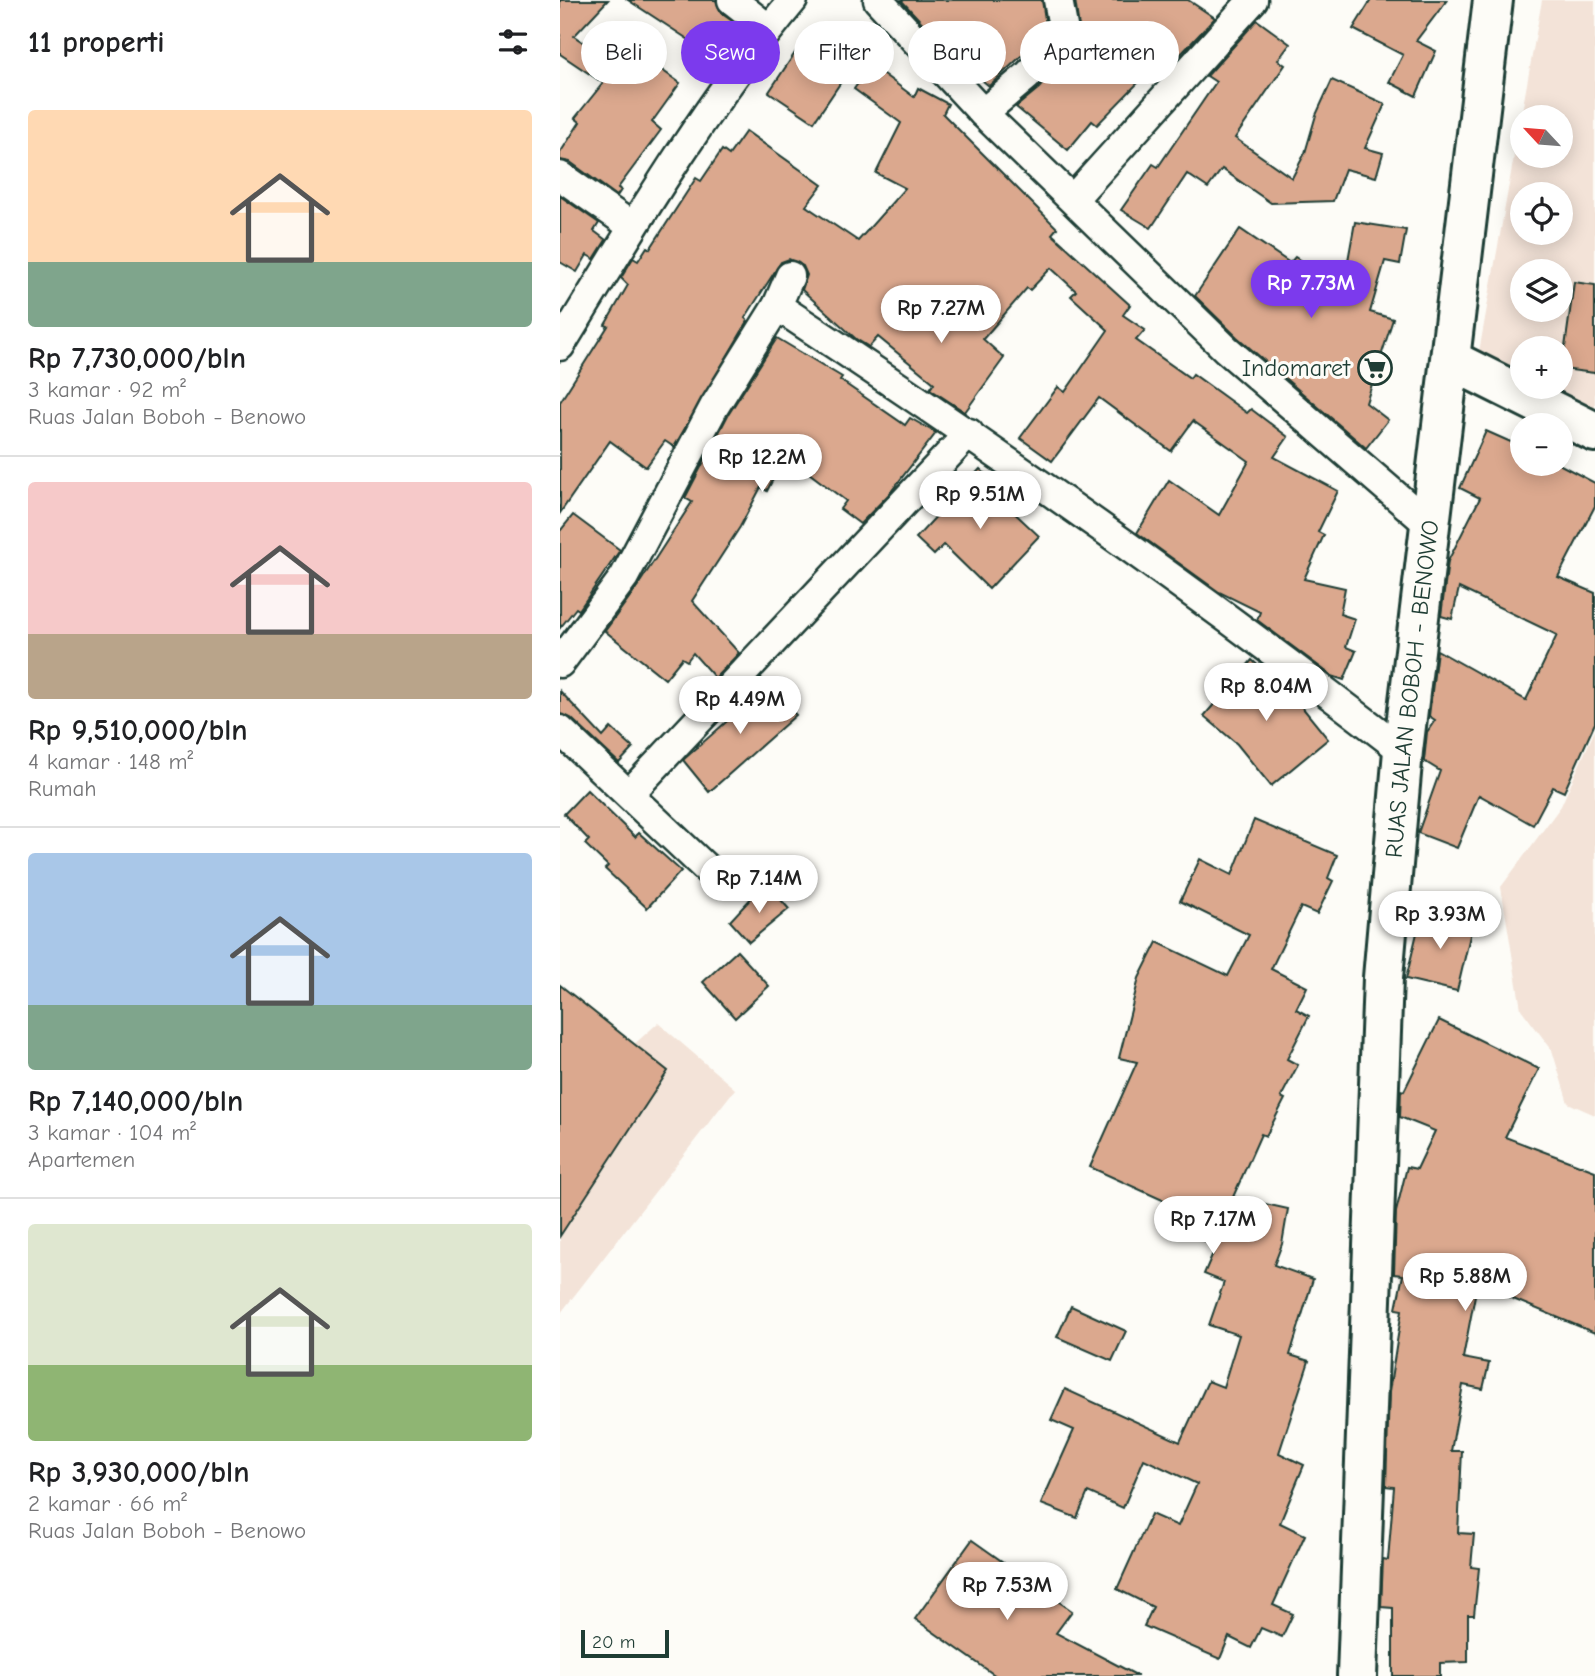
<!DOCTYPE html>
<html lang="id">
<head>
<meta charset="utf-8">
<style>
  body { margin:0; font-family:"Comic Neue",sans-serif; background:#f2f2f2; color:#202124; height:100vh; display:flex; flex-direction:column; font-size:26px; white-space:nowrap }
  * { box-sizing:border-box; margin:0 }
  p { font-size:23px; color:#757577 }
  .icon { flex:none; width:38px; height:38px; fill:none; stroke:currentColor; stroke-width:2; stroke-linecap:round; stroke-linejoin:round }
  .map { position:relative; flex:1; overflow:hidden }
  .sheet { display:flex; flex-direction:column; background:#fff; width:560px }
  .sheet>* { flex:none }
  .hud { position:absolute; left:21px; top:21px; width:665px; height:63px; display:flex; gap:14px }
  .needle { width:46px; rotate:296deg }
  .buttons { position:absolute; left:950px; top:105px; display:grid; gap:14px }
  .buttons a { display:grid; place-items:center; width:63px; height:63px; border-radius:50%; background:#fff; box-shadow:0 4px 18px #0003; font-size:35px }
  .scale { position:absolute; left:21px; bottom:18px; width:88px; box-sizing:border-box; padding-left:7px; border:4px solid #1f3d34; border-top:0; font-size:19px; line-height:24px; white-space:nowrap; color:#1f3d34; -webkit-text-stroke:5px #fdfcf7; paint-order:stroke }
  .price { position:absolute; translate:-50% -60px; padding:0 16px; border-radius:24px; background:#fff; color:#222; font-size:23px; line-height:46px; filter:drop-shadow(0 2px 4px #0008) }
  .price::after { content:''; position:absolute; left:50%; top:42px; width:21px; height:16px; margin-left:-10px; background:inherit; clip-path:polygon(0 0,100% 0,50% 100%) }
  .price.active { background:#7c3aed; color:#fff }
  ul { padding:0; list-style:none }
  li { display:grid; align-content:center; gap:14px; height:371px; padding:0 28px }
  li+li { border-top:2px solid #e0e0e0 }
  li span { display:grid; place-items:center; height:217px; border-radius:7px; color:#555 }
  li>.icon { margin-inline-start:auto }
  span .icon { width:126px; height:126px; fill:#fffc; stroke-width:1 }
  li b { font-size:30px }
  h2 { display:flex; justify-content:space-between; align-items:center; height:84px; padding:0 28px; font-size:30px }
  .pill { padding:0 24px; border-radius:32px; background:#fff; box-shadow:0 4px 18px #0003; font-size:24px; line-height:63px }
  .pill.active { background:#7c3aed; color:#fff }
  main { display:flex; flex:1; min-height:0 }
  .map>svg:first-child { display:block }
</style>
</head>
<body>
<main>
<section class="sheet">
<h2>11 properti<svg class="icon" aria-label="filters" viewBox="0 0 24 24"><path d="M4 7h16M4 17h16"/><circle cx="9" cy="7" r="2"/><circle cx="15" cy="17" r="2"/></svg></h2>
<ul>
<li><span style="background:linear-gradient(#ffd9b3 70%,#7fa58c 0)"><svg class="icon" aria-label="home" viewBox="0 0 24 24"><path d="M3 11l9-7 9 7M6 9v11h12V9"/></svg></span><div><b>Rp 7,730,000/bln</b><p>3 kamar · 92 m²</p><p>Ruas Jalan Boboh - Benowo</p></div></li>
<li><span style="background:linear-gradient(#f6c9c9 70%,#b9a48a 0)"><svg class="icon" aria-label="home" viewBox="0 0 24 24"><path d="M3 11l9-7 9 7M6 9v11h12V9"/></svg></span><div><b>Rp 9,510,000/bln</b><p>4 kamar · 148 m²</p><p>Rumah</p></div></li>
<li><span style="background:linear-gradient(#a9c7e8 70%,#7fa58c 0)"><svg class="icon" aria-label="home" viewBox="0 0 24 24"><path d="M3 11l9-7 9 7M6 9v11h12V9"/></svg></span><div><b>Rp 7,140,000/bln</b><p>3 kamar · 104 m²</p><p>Apartemen</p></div></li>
<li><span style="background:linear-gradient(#dfe7d0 65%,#8fb573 0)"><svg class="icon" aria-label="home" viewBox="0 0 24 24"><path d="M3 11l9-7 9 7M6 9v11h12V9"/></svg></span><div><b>Rp 3,930,000/bln</b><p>2 kamar · 66 m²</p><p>Ruas Jalan Boboh - Benowo</p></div></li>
</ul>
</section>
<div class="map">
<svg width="1035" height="1676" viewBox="0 0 1035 1676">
  <rect width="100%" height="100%" fill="#fdfcf7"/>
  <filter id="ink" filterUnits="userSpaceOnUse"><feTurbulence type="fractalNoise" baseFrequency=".0143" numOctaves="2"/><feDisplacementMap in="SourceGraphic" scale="14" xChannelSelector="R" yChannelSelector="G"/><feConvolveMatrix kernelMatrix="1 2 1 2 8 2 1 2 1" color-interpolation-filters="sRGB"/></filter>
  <g filter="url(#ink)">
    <g fill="#f3e3d8" fill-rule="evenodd">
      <path d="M982 0H1035V419L980 387H1001V348H962V377L919 352ZM962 117H1001V156H962ZM962 194H1001V233H962ZM962 271H1001V310H962Z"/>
      <path d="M1035 730V1115L1008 1103 992 1050 961 1009 941 887 1001 806Z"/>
      <path d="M98 1023 175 1089 0 1314V1110Z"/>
    </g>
    <g fill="#dba88e" stroke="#1f3d34" stroke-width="2">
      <path d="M0 0H48L14 36 56 65 71 48 120 83 92 122 101 130 58 188 61 190 57 196 10 162 0 160V153L20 122 15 118 43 83 0 54Z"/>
      <path d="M68 0H156L161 13 175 23 161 42 156 38 146 51Z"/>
      <path d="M341 0H482L487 32 429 86 394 57Z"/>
      <path d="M515 0H628L655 18 620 55 611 49 537 125 532 121 508 150 456 107 479 88 521 42Z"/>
      <path d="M811 0H887L856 41 876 51 856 96 829 82 843 55 793 29Z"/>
      <path d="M697 20 730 44 718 60 725 65 675 138 732 178 745 153 756 115 772 80 825 104 805 148 823 153 816 177 785 169 773 201 711 203 662 169 648 188 627 174 591 228 561 210 593 164 598 167 656 82 647 76Z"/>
      <path d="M239 47 283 79 254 122 209 92Z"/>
      <path d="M311 65 354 97 358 88 388 104 383 114 497 228 492 234 570 305 563 315 585 330 576 340 630 378 633 374 687 413 691 409 728 437 714 457 778 491 758 532 764 535 744 579 785 588 780 614 795 619 786 647 796 651 784 680 772 676 697 620 700 612 659 592 577 533 609 480 659 515 689 461 633 421 611 451 539 398 492 461 460 438 498 387 505 392 548 330 511 296 516 291 491 268 470 290 467 288 423 339 444 358 405 412 370 389 374 383 318 337 309 347 296 339 242 290 247 275 243 266 229 259 221 262 185 318 188 321 114 447 105 441 86 467 50 441 0 513V402L48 326 45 325 68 285 61 278 73 258 78 261 87 247 90 249 136 178 141 181 162 150 169 155 186 131 262 185 246 206 298 241 345 188 316 173 341 123 294 89Z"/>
      <path d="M0 196 39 223 34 231 46 240 34 259 27 255 17 272 0 262Z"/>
      <path d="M795 222 846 230 840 264 825 261 810 312 833 319 806 403 828 420 806 448 677 337 635 296 680 229 730 263 735 257 783 288Z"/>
      <path d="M1014 282 1035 285V373L1002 369Z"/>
      <path d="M217 338 282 377 280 380 345 425 350 418 376 433 330 493 300 524 280 509 286 501 225 455 207 491 201 487 180 527 132 601 179 653 155 678 133 653 127 661 122 658 105 679 45 631 77 587 132 502 125 498 168 415Z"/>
      <path d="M926 431 962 447V464H999L1035 483V506L998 577 1035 593V723L1004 792 993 787 973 825 919 795 897 848 858 833 880 771 864 761 867 732 875 720 869 716 877 650 966 700 997 635 899 588 892 619 881 616 888 561 920 498 900 488Z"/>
      <path d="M420 469 438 486 432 492 479 536 429 589 384 545 374 555 356 538Z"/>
      <path d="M13 515 60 550 19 610 16 608 0 628V531Z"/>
      <path d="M692 660 738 702 768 739 711 786 677 744 644 716Z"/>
      <path d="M201 678 236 715 149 792 123 760 182 708 177 703Z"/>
      <path d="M0 691 43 737 51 728 73 748 59 763 11 718 0 714Z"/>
      <path d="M27 790 75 837 79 833 121 871 87 908 45 869 48 866 25 844 29 840 4 814Z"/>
      <path d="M694 820 777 855 768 878 773 881 757 914 741 907 711 969 747 987 736 1009 749 1016 727 1059 738 1065 721 1097 725 1099 706 1136 701 1134 673 1197 728 1209 722 1244 714 1265 753 1279 730 1355 749 1361 719 1453 744 1465 720 1523 745 1535 713 1605 733 1614 722 1637 701 1628 691 1648 669 1637 660 1659 584 1626 593 1607 557 1589 591 1514 618 1526 637 1484 584 1459 563 1508 528 1492 517 1518 481 1504 514 1430 491 1420 505 1389 620 1442 648 1381 663 1387 679 1335 649 1325 664 1282 644 1274 656 1246 599 1220 607 1202 530 1167 577 1062 559 1058 579 978 597 942 668 976 689 935 620 901 640 859 672 875Z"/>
      <path d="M214 892 229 909 189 942 170 921 196 893 208 897Z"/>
      <path d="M862 912 913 923 897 991 846 979Z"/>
      <path d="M177 951 209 986 175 1018 143 982Z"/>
      <path d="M0 985 108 1071 0 1236Z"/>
      <path d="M879 1020 979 1069 945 1137 1035 1171V1333L946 1296 916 1290 903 1358 929 1363 923 1389 903 1385 891 1451H902L898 1533 914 1534 911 1567 919 1568 914 1615H908V1662L880 1663V1676H833V1608L821 1607 823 1559 828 1560 834 1487 826 1486 829 1392 842 1310 836 1309 843 1275 834 1274 836 1212 847 1167 857 1169 875 1131 840 1117 841 1090 844 1091Z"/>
      <path d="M511 1306 566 1331 552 1361 497 1337Z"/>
      <path d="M412 1540 512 1611 496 1633 578 1676H436L355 1619Z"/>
    </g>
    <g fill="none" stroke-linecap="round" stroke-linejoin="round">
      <g stroke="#1f3d34" stroke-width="33">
        <g id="street">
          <path d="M172 0 209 29"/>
          <path d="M318 0 423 113 666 349 872 527"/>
          <path d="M423 113 467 76 505 37 498 0"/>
          <path d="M0 176 73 227"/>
          <path d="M513 199 693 0"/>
          <path d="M230 276 217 306C431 447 641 594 843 751"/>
          <path d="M0 346C73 227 144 107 233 0"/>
          <path d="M0 663 64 577 154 407 217 306"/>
          <path d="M0 730 148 870"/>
          <path d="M70 793 409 433"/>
        </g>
      </g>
      <g stroke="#1f3d34" stroke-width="44">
        <g id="secondary">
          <path d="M891 360 1035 432"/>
          <path id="s1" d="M797 1676 823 978 843 751 933 0"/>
        </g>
      </g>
      <use href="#street" stroke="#fdfcf7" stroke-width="28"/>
      <use href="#secondary" stroke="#fdfcf7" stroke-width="38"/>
    </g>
  </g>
  <defs>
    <g id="supermarket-ring" transform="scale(1.75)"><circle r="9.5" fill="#fdfcf7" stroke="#1f3d34" stroke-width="1.5"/><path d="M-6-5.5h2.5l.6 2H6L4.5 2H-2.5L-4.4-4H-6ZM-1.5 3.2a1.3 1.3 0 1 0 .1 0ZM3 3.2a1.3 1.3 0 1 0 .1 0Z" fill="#1f3d34"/></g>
  </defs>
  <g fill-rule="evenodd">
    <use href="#supermarket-ring" x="815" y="368"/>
  </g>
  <g text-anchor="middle" stroke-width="6" stroke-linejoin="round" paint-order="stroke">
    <g font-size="24" fill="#1f3d34" stroke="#fdfcf7" text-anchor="end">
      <text x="790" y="376">Indomaret</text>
    </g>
    <g font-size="24" fill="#1f3d34" stroke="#fdfcf7">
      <text dy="8" stroke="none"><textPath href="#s1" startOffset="989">RUAS JALAN BOBOH - BENOWO</textPath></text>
    </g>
  </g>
</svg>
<div class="buttons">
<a><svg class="needle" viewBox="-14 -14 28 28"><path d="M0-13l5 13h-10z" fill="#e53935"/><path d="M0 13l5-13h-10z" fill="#757577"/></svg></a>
<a><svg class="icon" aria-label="locate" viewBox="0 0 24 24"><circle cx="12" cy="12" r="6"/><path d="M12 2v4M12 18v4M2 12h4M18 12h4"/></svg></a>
<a><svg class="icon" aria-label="layers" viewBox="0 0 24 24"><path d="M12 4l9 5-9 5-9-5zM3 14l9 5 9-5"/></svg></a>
<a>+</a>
<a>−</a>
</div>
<div class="scale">20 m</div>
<b class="price active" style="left:751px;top:320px">Rp 7.73M</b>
<b class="price" style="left:381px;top:345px">Rp 7.27M</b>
<b class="price" style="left:202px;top:494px">Rp 12.2M</b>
<b class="price" style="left:420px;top:531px">Rp 9.51M</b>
<b class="price" style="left:706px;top:723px">Rp 8.04M</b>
<b class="price" style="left:180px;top:736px">Rp 4.49M</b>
<b class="price" style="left:199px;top:915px">Rp 7.14M</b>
<b class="price" style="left:880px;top:951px">Rp 3.93M</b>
<b class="price" style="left:653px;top:1256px">Rp 7.17M</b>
<b class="price" style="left:905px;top:1313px">Rp 5.88M</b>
<b class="price" style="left:447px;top:1622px">Rp 7.53M</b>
<div class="hud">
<a class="pill">Beli</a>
<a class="pill active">Sewa</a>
<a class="pill">Filter</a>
<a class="pill">Baru</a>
<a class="pill">Apartemen</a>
</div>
</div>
</main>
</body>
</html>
